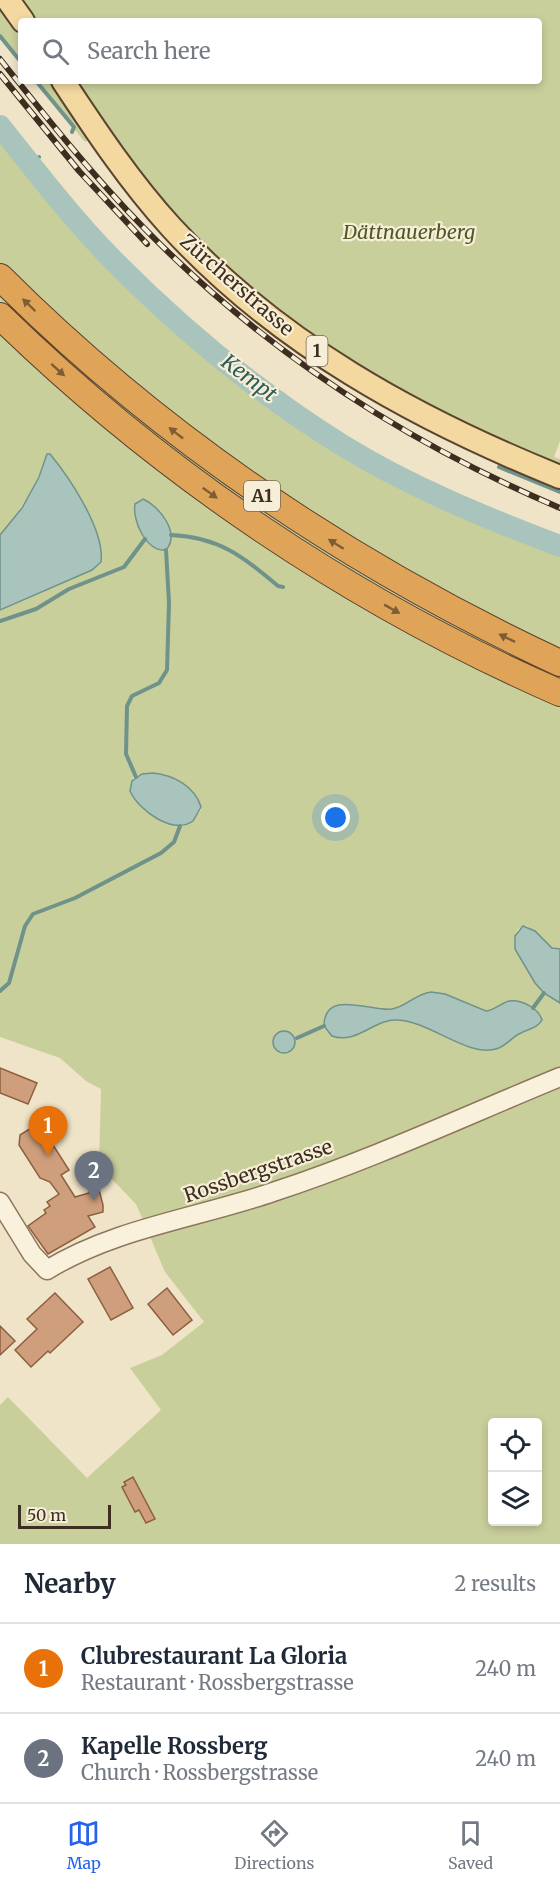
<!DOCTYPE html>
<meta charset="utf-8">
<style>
:root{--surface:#fff;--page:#f6f6f7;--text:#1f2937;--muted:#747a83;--line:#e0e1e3;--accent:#2563eb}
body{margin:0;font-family:Merriweather,serif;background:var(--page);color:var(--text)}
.controls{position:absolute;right:18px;bottom:18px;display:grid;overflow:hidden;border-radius:6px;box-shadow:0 3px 9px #0003}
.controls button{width:54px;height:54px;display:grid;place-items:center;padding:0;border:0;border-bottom:2px solid var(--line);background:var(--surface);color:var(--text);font:30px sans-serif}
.scale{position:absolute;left:18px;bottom:15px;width:93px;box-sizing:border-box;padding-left:6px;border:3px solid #3d2e20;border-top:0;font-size:16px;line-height:21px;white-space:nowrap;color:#3d2e20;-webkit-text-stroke:4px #f7eed8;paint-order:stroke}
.you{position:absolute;left:336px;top:818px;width:21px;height:21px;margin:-15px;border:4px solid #fff;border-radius:50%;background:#1a73e8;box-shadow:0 0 0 9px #1a73e833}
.badge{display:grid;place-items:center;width:39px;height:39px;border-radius:50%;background:var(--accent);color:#fff;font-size:20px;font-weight:700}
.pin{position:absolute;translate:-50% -50px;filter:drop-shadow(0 2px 3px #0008)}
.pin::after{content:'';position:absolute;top:32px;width:21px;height:18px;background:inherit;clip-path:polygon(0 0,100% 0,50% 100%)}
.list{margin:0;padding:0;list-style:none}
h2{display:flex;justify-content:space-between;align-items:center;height:78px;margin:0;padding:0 24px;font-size:26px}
h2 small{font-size:20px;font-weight:400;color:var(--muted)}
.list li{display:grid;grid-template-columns:39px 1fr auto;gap:18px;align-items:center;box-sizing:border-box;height:90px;padding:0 24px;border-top:2px solid var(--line)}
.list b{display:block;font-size:22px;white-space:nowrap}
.list p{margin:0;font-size:20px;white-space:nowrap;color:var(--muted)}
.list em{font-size:20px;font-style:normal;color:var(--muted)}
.icon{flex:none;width:33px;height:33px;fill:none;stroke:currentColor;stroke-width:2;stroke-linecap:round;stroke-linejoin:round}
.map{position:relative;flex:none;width:560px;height:1544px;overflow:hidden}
.search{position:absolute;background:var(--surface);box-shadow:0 3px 9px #0003;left:18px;right:18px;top:18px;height:66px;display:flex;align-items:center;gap:15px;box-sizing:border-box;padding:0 21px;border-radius:6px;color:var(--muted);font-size:22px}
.sheet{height:258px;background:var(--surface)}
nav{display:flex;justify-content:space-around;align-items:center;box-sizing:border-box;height:84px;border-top:2px solid var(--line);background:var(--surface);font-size:16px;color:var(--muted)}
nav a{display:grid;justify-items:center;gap:3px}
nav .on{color:var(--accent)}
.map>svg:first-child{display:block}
</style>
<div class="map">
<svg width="560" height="1544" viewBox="0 0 560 1544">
<rect width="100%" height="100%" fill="#f0e4c8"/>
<path fill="#c9cf9b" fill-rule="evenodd" d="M0 0H560V441L554 457 560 459V477L500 453 257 307 97 134 85 142 34 81H539V21H21V64L0 37Z
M0 116 111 248 190 324 290 397 329 444 389 478 483 522 560 552V949L552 948 527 926 518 929C510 944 518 952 526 964 538 984 539 990 560 1003V1544H0V1405L8 1397 87 1478 161 1410 130 1368 162 1355 204 1322 165 1272 136 1204 99 1166 101 1089 86 1081 60 1058 0 1037V610L92 570 101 553C91 516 74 483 50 454H47C37 485 21 510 0 535ZM143 499C162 508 170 526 169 546L165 550C146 552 138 526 134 511L138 501ZM153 773C172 776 200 787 201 810 197 814 193 821 188 824 172 833 137 806 130 791L133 778 142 774ZM431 992 444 994 486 1011 523 1003 537 1011 542 1020C536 1030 525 1030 515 1036 509 1040 504 1047 496 1049 467 1058 428 1020 396 1020 378 1020 363 1036 345 1038L325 1029 324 1019C342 990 367 1013 392 1009 407 1006 416 994 431 992ZM492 1422H538V1522H492Z"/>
<path fill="#a9c4bc" stroke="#6f938a" stroke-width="1.5" d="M47 454H50C69 477 105 530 101 562L92 570 0 610V535L22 508 39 477Z
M143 499C159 506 181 533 166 550 146 552 132 520 135 504Z
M153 773C173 775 195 786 201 807L193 821C173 835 139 811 130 791L132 781 142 774Z
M523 926 535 931 552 948 560 949V1003L544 993 535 983 515 949V936Z
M431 992 445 994 486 1011C495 1010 501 1003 509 1001 522 999 539 1009 542 1020 537 1029 527 1029 519 1034 511 1038 505 1047 496 1049 467 1057 429 1021 398 1020 375 1018 357 1045 332 1036L324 1026C324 988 372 1012 392 1009 406 1007 415 994 431 992Z
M273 1042a11 11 0 1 1 22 0a11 11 0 1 1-22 0Z"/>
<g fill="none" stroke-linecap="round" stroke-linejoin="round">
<path stroke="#6f938a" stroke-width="4" d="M0 36 21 62
M36 81 74 127 72 132
M31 165 39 157
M499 467 560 492
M171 535C219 537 242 556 278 586L283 587
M0 621 36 609 69 589 124 567 145 539
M136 777 126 754 127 706 132 696 159 683 167 670 169 603 166 550
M0 991 9 983 25 926 33 914 75 898 161 853 174 842 180 826
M533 1008 544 993
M297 1038 324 1026"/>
<path stroke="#a9c4bc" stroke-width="22" d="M0 126C35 170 71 217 111 258 180 328 258 393 342 445 410 487 486 518 560 546"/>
</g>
<path fill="#cf9f7d" stroke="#8d5f41" stroke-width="1.5" d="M0 1068 37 1083 28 1104 0 1093Z
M39 1123 69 1170 61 1175 75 1197 99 1190 103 1205V1212L88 1216 95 1227 48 1254 28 1226 46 1213 44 1210 50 1206 47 1202 59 1194 50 1182 40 1178 19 1145 20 1135Z
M110 1267 133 1308 111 1320 88 1279Z
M167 1288 192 1320 173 1335 148 1304Z
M55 1293 83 1322 50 1353 48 1351 31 1367 15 1350 37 1329 27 1319Z
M0 1326 15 1341 0 1355Z
M133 1477 155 1519 146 1523 139 1510 135 1512 122 1487 126 1485 124 1482Z"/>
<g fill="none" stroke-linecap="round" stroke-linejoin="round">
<g stroke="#8d765c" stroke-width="21">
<path id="minor" d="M0 1202 32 1254 47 1270C115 1228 198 1218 273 1192 371 1160 465 1116 560 1077"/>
</g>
<g stroke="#5b4430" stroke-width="26">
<path id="major" d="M8 0 23 21
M63 81C96 131 130 182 171 227 277 343 416 419 560 477"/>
</g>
<g stroke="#5b4430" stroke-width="28">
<path id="highway" d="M0 277C163 440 352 566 560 663
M0 316C162 474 352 602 560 693"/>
</g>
<use href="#minor" stroke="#faf1dc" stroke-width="18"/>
<use href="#major" stroke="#f3d9a0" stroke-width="22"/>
<use href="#highway" stroke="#e0a458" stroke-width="26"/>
<g stroke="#3d2e20" stroke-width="6">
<path id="rail" d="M0 59C46 117 92 175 144 228 263 350 405 442 560 508
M0 74 79 171 147 244"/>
</g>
<use href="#rail" stroke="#f7eed8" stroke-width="4" stroke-dasharray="11" stroke-linecap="butt"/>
</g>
<defs><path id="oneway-solid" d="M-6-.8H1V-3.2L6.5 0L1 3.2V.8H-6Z" transform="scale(1.5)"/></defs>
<g fill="#7e5d36">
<use href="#oneway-solid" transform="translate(29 305) rotate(-136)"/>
<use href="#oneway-solid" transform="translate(58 370) rotate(42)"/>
<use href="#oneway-solid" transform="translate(176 433) rotate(-142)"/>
<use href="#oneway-solid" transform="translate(210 493) rotate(36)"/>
<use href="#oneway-solid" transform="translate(336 544) rotate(-148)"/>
<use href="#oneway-solid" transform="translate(392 609) rotate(29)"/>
<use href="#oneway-solid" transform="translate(507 638) rotate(-154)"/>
</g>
<g text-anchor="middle" stroke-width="4.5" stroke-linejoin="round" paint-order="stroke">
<g fill="#f7eed8" stroke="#756857" stroke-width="1.5">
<rect x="306.5" y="336" width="21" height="30" rx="4.5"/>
<rect x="244" y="481" width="36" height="30" rx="4.5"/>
</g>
<g font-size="18" font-weight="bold" fill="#3d2e20">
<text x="317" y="357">1</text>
<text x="262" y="502">A1</text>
</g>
<g font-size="20" font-style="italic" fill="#4d5a26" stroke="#f7eed8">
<text x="409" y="239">Dättnauerberg</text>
</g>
<g font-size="20" fill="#3d2e20" stroke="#f7eed8">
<text transform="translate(237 285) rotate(41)" y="7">Zürcherstrasse</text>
<text transform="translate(258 1171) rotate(-19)" y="7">Rossbergstrasse</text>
</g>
<g font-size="21" font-style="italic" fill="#2f5d5a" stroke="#f7eed8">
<text transform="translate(249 378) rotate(37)" y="7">Kempt</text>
</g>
</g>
</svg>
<div class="controls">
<button><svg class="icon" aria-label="locate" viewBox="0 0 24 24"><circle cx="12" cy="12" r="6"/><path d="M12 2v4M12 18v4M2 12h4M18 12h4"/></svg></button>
<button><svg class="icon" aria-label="layers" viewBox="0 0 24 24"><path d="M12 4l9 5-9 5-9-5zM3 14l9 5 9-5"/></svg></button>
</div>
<div class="scale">50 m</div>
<div class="you"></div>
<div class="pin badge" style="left:48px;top:1156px;background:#e8710a">1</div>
<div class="pin badge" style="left:94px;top:1201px;background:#6b7280">2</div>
<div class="search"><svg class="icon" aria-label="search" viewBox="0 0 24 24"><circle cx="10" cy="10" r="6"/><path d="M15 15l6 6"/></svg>Search here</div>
</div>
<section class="sheet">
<h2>Nearby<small>2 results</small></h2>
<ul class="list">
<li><span class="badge" style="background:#e8710a">1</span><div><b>Clubrestaurant La Gloria</b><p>Restaurant · Rossbergstrasse</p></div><em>240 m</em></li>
<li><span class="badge" style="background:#6b7280">2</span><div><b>Kapelle Rossberg</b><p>Church · Rossbergstrasse</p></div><em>240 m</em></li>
</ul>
</section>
<nav>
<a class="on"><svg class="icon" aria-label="map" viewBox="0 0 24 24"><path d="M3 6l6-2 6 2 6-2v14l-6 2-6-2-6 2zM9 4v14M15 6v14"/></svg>Map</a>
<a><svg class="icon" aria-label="directions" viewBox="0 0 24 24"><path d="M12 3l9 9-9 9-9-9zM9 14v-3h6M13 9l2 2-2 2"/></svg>Directions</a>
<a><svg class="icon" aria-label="saved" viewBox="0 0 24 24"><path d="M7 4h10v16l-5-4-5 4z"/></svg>Saved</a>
</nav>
